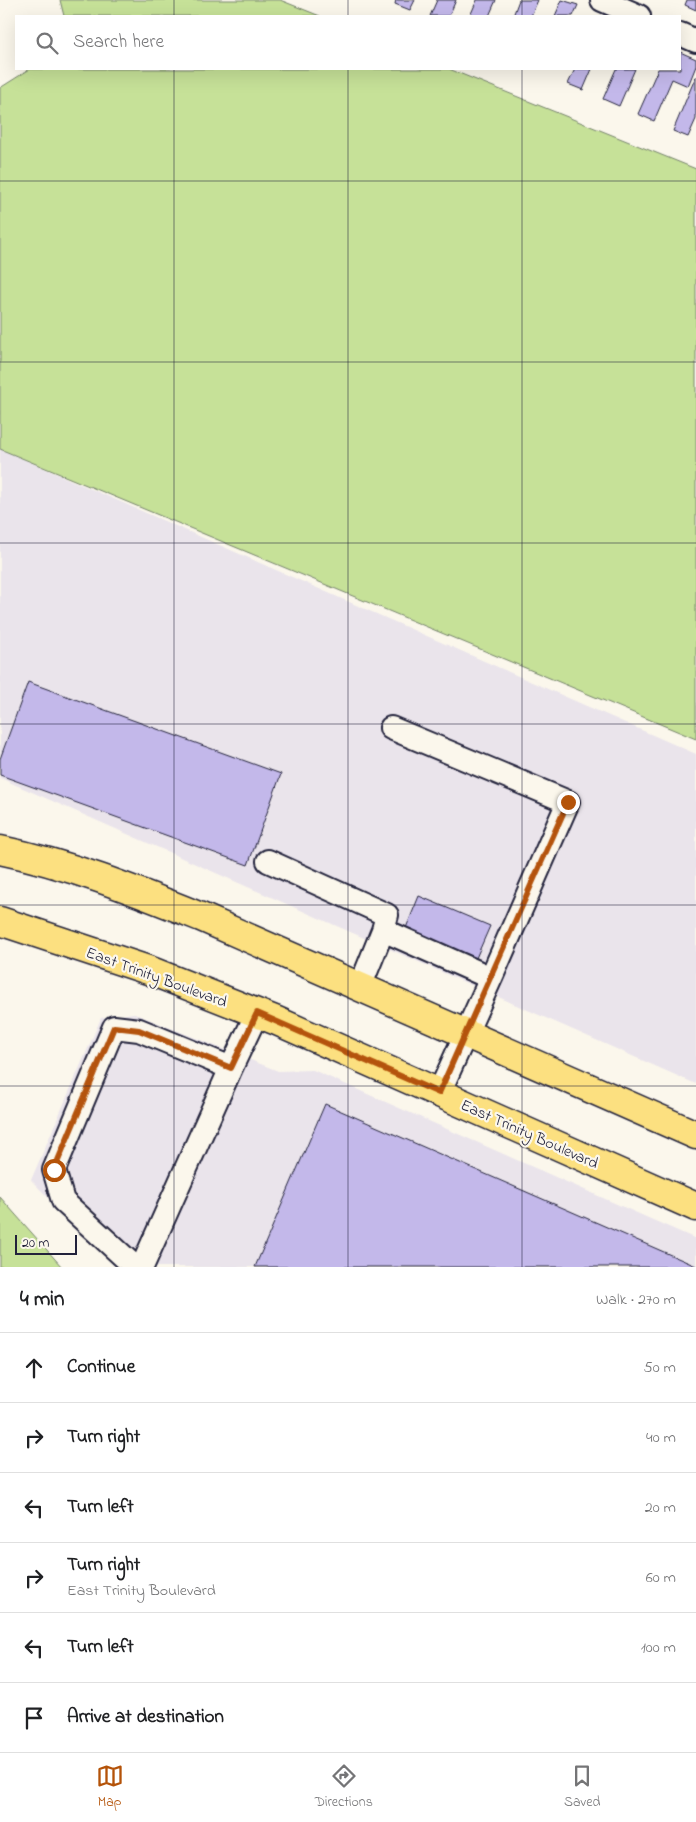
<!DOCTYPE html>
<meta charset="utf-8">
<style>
:root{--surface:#fff;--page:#f6f6f6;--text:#202124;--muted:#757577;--line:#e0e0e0;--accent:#b45309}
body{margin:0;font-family:"Indie Flower",sans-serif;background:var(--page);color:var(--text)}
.scale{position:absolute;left:15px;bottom:12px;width:62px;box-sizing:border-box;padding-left:5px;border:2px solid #22223b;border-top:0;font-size:14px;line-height:18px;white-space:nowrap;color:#22223b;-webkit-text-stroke:4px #fbf7ec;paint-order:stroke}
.stop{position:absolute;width:15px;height:15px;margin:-11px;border:4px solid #b45309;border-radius:50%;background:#fff}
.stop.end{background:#b45309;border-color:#fff;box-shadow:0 1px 5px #0008}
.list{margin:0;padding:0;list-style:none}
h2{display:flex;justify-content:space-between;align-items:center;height:65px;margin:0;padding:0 20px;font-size:21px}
h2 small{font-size:16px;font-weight:400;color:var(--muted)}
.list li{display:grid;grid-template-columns:32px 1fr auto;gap:15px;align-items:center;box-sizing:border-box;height:70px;padding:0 20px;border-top:1px solid var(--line)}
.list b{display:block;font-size:19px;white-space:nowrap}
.list p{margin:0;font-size:16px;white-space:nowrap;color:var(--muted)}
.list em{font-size:16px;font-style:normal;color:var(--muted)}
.icon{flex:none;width:28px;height:28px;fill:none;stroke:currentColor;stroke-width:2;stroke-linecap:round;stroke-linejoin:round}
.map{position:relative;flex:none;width:696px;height:1267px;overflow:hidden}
.search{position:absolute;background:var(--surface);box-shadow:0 5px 20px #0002;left:15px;right:15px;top:15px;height:55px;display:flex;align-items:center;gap:12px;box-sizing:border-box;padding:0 18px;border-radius:0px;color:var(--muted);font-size:19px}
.sheet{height:485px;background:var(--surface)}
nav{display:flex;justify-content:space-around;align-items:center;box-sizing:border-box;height:70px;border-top:1px solid var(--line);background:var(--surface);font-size:14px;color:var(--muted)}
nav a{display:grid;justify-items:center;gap:2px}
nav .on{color:var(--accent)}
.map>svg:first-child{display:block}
</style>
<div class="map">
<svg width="696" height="1267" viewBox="0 0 696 1267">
<rect width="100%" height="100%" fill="#fbf7ec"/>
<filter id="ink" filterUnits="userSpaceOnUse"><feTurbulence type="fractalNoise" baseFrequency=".02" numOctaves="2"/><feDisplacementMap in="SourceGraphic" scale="10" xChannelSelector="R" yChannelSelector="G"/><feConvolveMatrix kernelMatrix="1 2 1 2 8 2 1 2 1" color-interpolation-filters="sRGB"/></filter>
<g filter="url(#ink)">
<path fill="#eae4eb" d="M0 449 696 754V1084L0 778Z
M133 1013 278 1071 313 1070 696 1239V1267H116L31 1180 101 1018Z"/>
<path fill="#c6e198" stroke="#74826a" d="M60 0H280L320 16H64Z
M30 69H449L696 169V739L0 449V88Z
M0 1197 62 1267H0Z"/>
<path fill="#c3b8ea" stroke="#22223b" d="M396 0H415L410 10 395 4Z
M437 0H456L449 16H430Z
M477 0H496L489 16H470Z
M519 0H538L531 16H513Z
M562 0 578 5 573 16H555Z
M687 0H696V10L685 5Z
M680 52 696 59V66L688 86 672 79 654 121 638 114 658 69H680Z
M575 69H592L583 90 568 84Z
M616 69H635L619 106 603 99Z
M696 76V119L688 137 673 131Z
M28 682 281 774 248 865 0 775V759Z
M419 896 490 926 476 958 406 928Z
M325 1104 696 1266V1267H255Z"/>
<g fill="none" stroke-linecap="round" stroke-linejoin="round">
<g stroke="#22223b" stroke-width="26">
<path id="minor" d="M602 0 639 16
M680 34 696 41
M391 728 568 802 491 978
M268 861 387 915 383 930
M360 987 383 930 491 978 439 1093
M135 1267 63 1201 54 1170 114 1027 139 1030 231 1068 257 1013
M142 1267 231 1068"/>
</g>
<g stroke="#22223b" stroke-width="31">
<path id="major" d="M0 850C69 864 136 891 201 917L696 1135
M0 921 151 971 277 1021 696 1207"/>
</g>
<use href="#minor" stroke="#fbf7ec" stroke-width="22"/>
<use href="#major" stroke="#fce080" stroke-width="28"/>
</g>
</g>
<g fill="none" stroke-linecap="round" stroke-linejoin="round" filter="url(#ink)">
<path stroke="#b45309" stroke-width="6" d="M54 1170 114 1027 139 1030 231 1068 257 1013 439 1093 568 802"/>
</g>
<path fill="none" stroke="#22223b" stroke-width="1" stroke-opacity="0.55" d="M174 0V16M348 0V16M522 0V16M174 69V1267M348 69V1267M522 69V1267M0 181H696M0 362H696M0 543H696M0 724H696M0 905H696M0 1086H696"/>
<g text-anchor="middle" stroke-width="4.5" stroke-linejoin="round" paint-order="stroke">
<g font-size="16" fill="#22223b" stroke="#fbf7ec">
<text transform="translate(157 976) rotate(20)" y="6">East Trinity Boulevard</text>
<text transform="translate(530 1133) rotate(24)" y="6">East Trinity Boulevard</text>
</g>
</g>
</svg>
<div class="scale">20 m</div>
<div class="stop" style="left:54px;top:1170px"></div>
<div class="stop end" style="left:568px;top:802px"></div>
<div class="search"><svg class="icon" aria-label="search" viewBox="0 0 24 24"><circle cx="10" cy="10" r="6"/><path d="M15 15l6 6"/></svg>Search here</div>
</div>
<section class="sheet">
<h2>4 min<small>Walk · 270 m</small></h2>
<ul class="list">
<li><svg class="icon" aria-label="ahead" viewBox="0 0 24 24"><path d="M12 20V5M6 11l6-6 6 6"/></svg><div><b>Continue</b></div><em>50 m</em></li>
<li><svg class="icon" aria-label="right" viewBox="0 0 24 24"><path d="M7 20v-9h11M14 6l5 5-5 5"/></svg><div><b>Turn right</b></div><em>40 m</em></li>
<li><svg class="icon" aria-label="left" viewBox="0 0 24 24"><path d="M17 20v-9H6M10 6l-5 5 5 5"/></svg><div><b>Turn left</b></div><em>20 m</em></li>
<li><svg class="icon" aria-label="right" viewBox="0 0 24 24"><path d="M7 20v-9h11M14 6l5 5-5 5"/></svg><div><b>Turn right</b><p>East Trinity Boulevard</p></div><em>60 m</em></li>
<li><svg class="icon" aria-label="left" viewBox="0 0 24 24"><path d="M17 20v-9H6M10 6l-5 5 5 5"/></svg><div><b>Turn left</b></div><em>100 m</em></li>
<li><svg class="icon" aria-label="arrive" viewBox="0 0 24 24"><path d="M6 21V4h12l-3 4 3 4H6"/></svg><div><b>Arrive at destination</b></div></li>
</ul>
</section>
<nav>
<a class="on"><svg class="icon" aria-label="map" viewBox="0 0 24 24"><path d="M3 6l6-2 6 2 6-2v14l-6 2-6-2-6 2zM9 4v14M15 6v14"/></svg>Map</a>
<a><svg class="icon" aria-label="directions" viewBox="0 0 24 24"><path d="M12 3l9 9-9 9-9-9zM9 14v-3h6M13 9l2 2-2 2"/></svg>Directions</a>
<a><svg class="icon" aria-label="saved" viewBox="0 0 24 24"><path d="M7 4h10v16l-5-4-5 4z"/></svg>Saved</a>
</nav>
